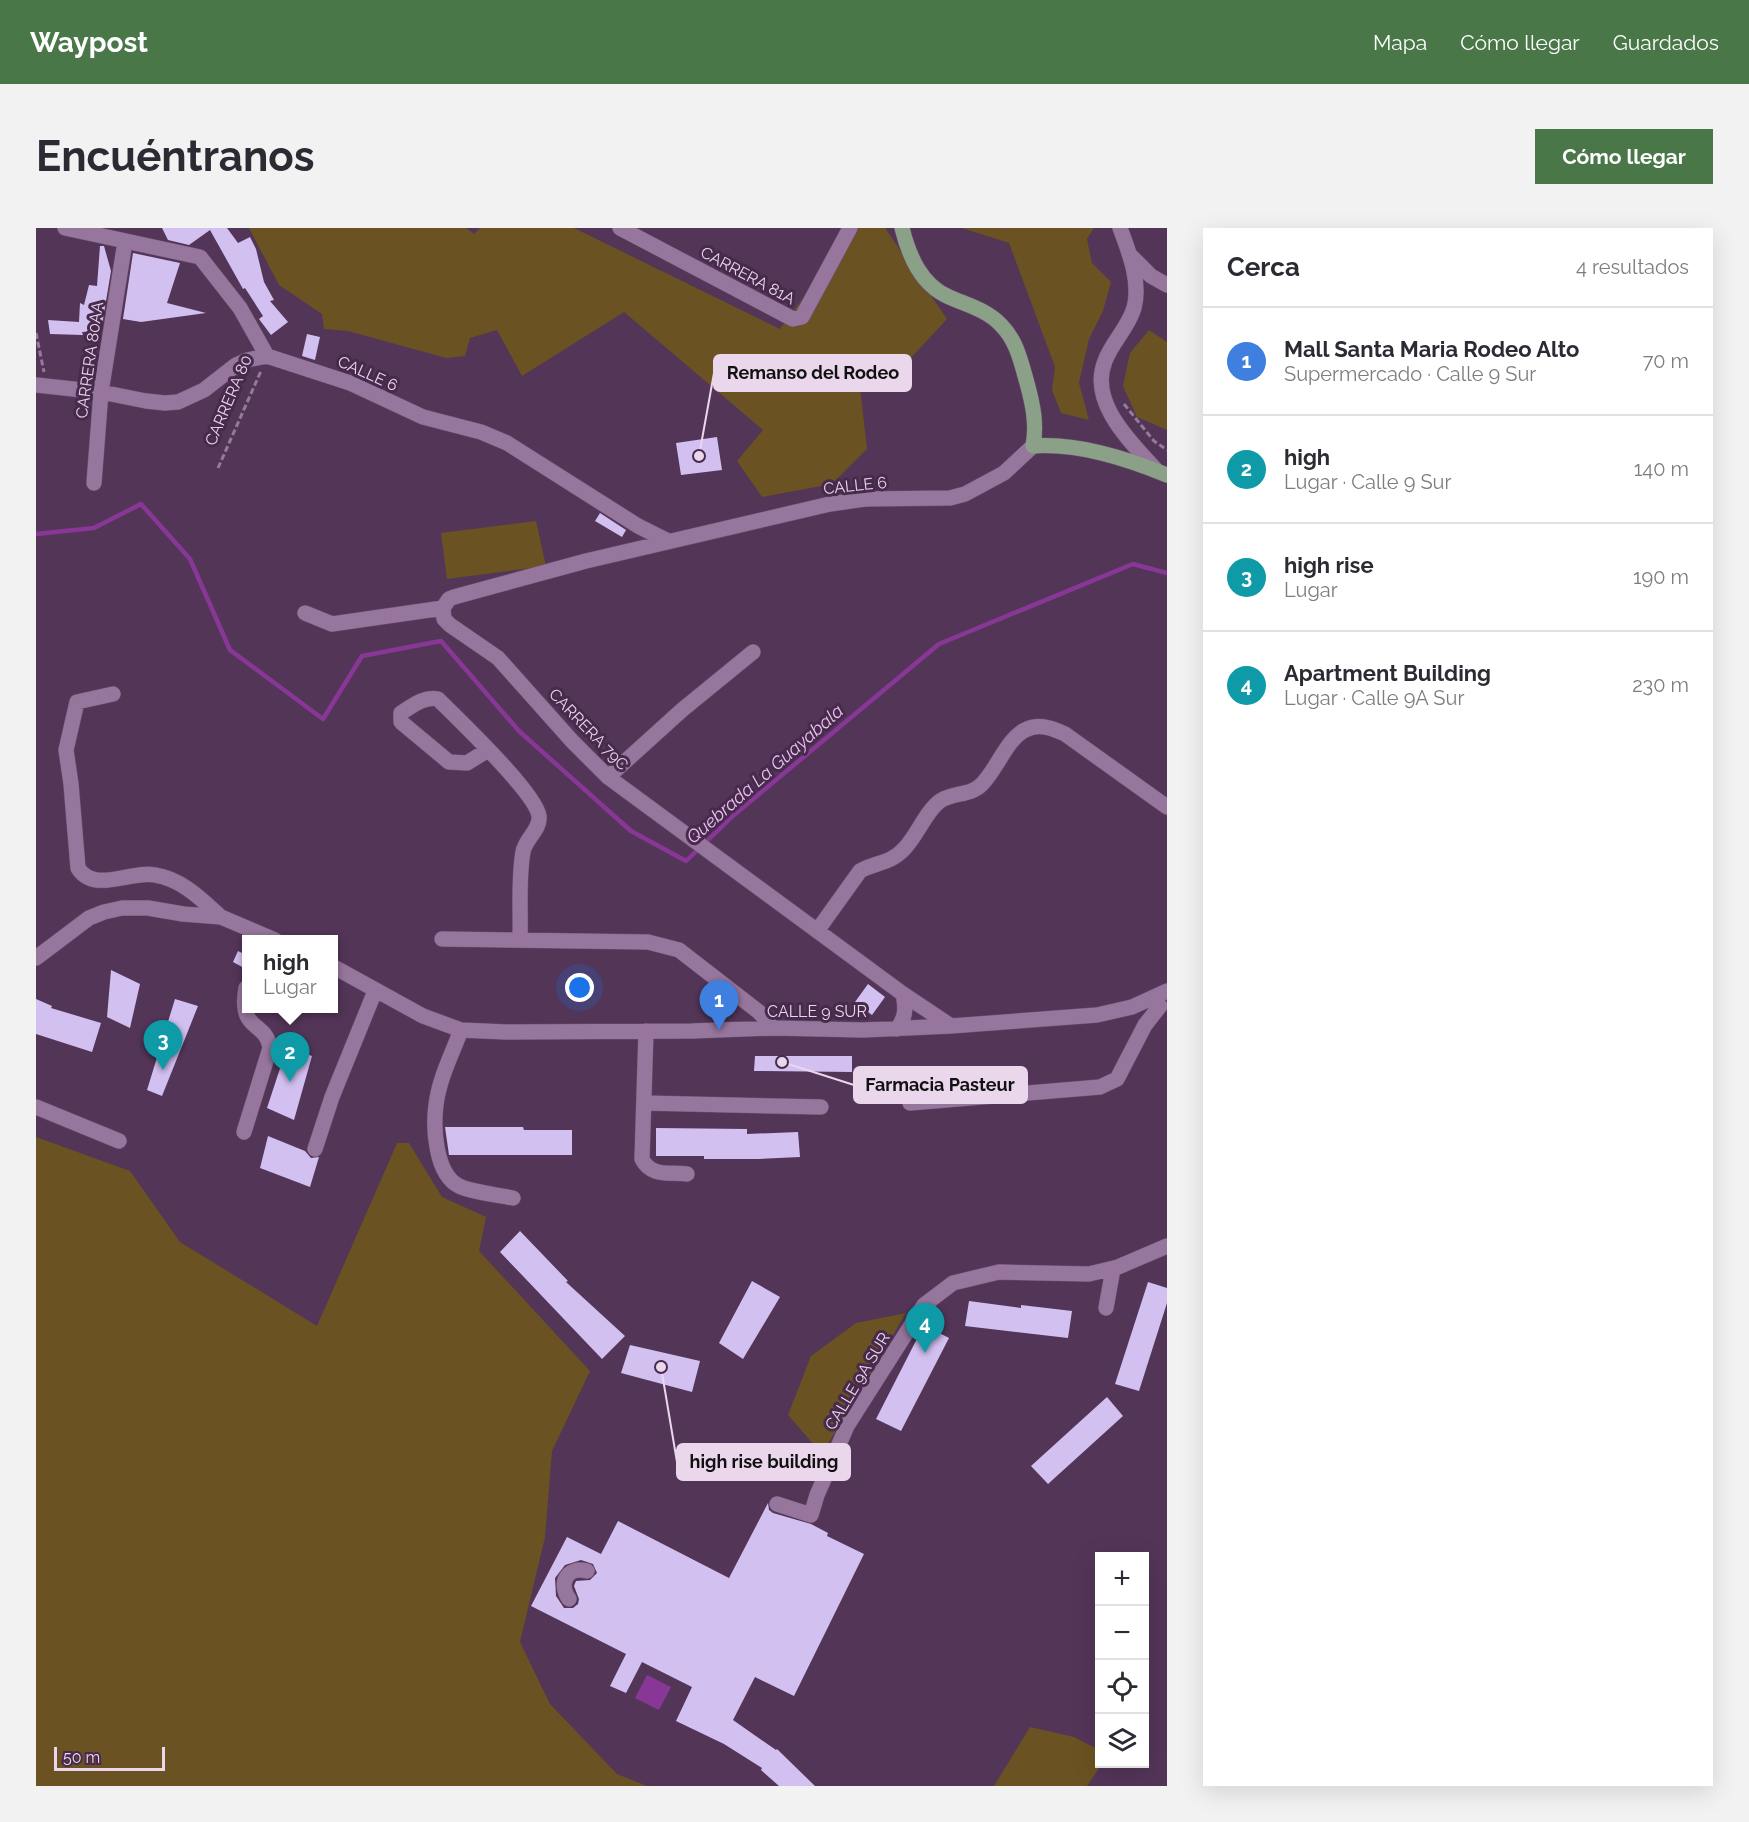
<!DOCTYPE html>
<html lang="es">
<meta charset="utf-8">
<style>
:root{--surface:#fff;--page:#f2f2f3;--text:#2b2b33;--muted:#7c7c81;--line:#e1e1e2;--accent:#497748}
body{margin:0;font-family:Raleway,sans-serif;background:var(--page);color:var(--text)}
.controls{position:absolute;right:18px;bottom:18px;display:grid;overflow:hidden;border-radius:0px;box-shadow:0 6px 24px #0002}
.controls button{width:54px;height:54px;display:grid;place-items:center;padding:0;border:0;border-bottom:2px solid var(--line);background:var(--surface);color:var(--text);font:30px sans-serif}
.scale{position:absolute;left:18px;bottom:15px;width:111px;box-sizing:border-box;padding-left:6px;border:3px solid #ead7ec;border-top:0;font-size:16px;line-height:21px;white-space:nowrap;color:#ead7ec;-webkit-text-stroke:4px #482a4d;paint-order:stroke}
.you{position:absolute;left:544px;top:760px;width:21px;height:21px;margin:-15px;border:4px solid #fff;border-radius:50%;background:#1a73e8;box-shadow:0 0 0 9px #1a73e833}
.badge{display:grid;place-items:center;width:39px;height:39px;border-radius:50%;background:var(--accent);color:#fff;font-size:20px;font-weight:700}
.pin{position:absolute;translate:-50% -50px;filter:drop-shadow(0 2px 3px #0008)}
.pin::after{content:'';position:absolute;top:32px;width:21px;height:18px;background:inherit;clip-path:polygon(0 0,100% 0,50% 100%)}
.popup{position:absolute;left:206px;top:707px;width:96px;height:78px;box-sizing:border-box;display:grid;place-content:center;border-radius:0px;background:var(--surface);filter:drop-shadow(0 2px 4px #0005);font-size:20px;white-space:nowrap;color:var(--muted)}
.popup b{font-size:22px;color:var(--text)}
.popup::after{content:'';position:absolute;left:50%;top:100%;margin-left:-12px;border:12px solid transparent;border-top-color:var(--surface)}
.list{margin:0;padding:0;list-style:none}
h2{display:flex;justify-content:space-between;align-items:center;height:78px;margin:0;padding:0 24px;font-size:26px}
h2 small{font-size:20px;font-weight:400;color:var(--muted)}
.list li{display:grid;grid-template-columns:39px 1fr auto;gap:18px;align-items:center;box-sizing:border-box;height:108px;padding:0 24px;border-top:2px solid var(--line)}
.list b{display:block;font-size:22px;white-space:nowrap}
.list p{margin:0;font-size:20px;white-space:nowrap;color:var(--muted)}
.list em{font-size:20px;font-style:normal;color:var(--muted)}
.icon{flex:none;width:33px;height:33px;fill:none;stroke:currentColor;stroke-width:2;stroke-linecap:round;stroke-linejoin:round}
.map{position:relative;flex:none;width:1131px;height:1558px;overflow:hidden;border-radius:0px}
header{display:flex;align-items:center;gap:36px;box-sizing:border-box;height:84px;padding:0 30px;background:var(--accent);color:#fff}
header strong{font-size:28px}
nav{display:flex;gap:33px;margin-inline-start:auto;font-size:21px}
.intro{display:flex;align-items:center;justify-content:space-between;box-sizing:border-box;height:144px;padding:0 36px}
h1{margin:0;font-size:42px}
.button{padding:15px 27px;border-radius:0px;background:var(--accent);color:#fff;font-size:21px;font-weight:700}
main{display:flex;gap:36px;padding:0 36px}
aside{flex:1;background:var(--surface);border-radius:0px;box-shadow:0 6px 24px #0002}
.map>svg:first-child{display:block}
</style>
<header>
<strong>Waypost</strong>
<nav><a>Mapa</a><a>Cómo llegar</a><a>Guardados</a></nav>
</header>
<div class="intro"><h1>Encuéntranos</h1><a class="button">Cómo llegar</a></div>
<main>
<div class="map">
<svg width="1131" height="1558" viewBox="0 0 1131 1558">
<rect width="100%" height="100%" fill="#533558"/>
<path fill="#6b5222" d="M213 0H430L438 6 444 0H538L744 101 819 0H849L911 91 872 133 824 159 831 221 796 256 726 269 701 233 727 202 588 84 486 148 461 102 434 110 429 128 410 130 312 103 288 101 286 86 243 57Z
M926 0H1058L1051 11 1056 35 1075 54 1067 83 1053 111 1043 155 1053 192 1025 185 1016 162 1019 139 973 15Z
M1113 102 1131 114V202L1101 189 1087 158 1094 125Z
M500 293 510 338 411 351 405 305Z
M0 909 94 943 144 1014 281 1098 361 915H373L406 969 450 989 443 1023 554 1143 516 1223 509 1309 484 1414 514 1476 581 1546 611 1558H0Z
M870 1085 786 1226 752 1187 775 1128 820 1095Z
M994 1499 1038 1509 1063 1522 1064 1536H1066L1051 1558H958Z"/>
<path fill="#893796" d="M611 1447 635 1459 623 1482 599 1470Z"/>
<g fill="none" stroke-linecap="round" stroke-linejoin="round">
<path stroke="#893796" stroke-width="4.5" d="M0 306 58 300 105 276 154 331 194 422 287 491 326 428 405 413 483 503 595 603 650 633 698 587 903 416 1097 336 1131 345"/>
</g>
<path fill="#d2c0f1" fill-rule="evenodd" d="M126 0H191L202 15 214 9 220 21 228 54 238 72 234 73 252 94 235 107 223 91 227 88 209 60 207 61 174 2 153 17 132 12Z
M64 18H68L75 43 65 103 46 104 47 107 14 106 12 92 43 94 44 75 48 77 53 57 61 58Z
M97 25 144 35 131 75 170 85 105 94 87 91Z
M271 106 284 109 279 132 266 128Z
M681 209 686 242 645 247 640 215Z
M564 285 590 302 586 309 559 293Z
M202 723 210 727V741L197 734Z
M75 742 104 756 94 800 71 789Z
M832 756 849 769 836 787 819 774Z
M0 771 16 778 15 780 65 795 56 824 0 806Z
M139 771 162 778 126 868 111 862Z
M251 819 276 828 258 892 231 880Z
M719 828H816V844L718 843Z
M409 899H487L488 902H536V927H413Z
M620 900 711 901V906L762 904 764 929 723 931H668V928H620Z
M232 908 269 923 275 930 283 929 274 959 224 940Z
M484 1003 532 1053 530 1054 589 1108 566 1131 464 1024Z
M716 1053 744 1069 707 1131 683 1115Z
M1112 1054 1131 1060V1075L1103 1163 1079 1156Z
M933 1073 985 1080V1077L1036 1083 1032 1110 929 1098Z
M888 1097 913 1110 865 1203 840 1191Z
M594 1117 664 1133 656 1164 585 1145Z
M1071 1169 1087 1188 1012 1256 995 1238Z
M732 1275 733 1282 737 1285 775 1296 792 1305 791 1308 828 1326 758 1468 719 1449 697 1492 740 1522 741 1521 779 1558H743L725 1542 726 1540 688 1516 640 1493 656 1459 606 1434 590 1465 574 1458 590 1426 495 1378 531 1309 565 1326 582 1293 693 1350ZM545 1332 557 1336 561 1345 554 1352 540 1353 538 1358 543 1371 542 1376 537 1380H528L520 1368 519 1350 529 1337Z"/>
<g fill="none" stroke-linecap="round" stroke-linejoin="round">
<g stroke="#6d5372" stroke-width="16">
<path id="minor" d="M29 0 164 29 204 80 231 128
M584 0 757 91 766 89 814 0
M1084 0C1093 24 1105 54 1098 80 1092 100 1076 114 1069 133 1052 175 1096 215 1121 243
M1094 27 1115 48 1131 57
M0 157 65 164 110 173 129 175 142 174 168 162 200 137 211 132 231 128 314 155 387 189 445 204 471 215 602 298 632 313
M58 255 65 164 89 14
M269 385 296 396 407 380
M77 466 41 474 30 522 35 556 42 640C58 666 95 642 119 647 146 651 166 672 185 689
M452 522 431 535 413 534 365 494V485C376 478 388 468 402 471 422 491 500 565 503 588 505 601 489 611 487 624 482 652 485 683 484 711
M572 549 646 482 717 424
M781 703 824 643C840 634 854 636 868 621 881 608 890 583 904 573 917 564 935 568 946 556 961 541 971 511 989 502 1003 495 1016 500 1029 506L1131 579
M406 711 612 714 643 722 723 784 737 800
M0 730 53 690 68 684 86 680H112L147 686 185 689 239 712
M298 739 387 788 425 802 470 804 656 803 737 800 827 802 915 798 1061 787 1096 779 1131 763
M915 798 867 766 572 549 536 513 462 430 414 397 408 391 407 380 413 371 418 369 550 333 794 276 829 271 914 270 929 266 968 245 997 218
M861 801C870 789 870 780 867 766
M425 802C416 826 403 851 400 877 397 899 399 946 423 958 435 964 463 967 477 970
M610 803 606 931C615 949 633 944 651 946
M608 875 785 879
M874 875 1064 859 1081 851 1109 797 1124 778
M0 879 83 913
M208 904 234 820C230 792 202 805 210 760
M279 921 296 869 339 763
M1070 1080 1077 1041
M741 1276 775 1287 781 1267 811 1198 888 1077 917 1055 963 1044 1053 1046 1082 1039 1131 1018
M533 1371C522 1355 531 1338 551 1343"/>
</g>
<g stroke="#6d5372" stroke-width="16">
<path id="major" d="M866 0C873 28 885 57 913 69 931 77 951 82 965 97 981 113 985 134 991 155 997 177 1001 196 997 218 1042 215 1089 230 1131 247"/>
</g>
<path stroke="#947b98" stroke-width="3" stroke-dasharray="6 3" stroke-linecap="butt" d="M0 105 8 144
M1088 176 1118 213 1131 222
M182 240 225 143"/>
<use href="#minor" stroke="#97769d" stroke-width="15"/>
<use href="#major" stroke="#8aa087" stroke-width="15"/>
</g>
<g text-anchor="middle" stroke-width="6" stroke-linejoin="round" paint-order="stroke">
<g font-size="16" fill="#ead7ec" stroke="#482a4d">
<text transform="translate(712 47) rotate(28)" y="6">CARRERA 81A</text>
<text transform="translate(53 132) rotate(-82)" y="6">CARRERA 80AA</text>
<text transform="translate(332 145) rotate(24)" y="6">CALLE 6</text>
<text transform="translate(192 172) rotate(-67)" y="6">CARRERA 80</text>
<text transform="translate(819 257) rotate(-6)" y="6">CALLE 6</text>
<text transform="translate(553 501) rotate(46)" y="6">CARRERA 79C</text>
<text x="781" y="789">CALLE 9 SUR</text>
<text transform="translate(821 1153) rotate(-59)" y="6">CALLE 9A SUR</text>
</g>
<g font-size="18" font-style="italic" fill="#ebc2f2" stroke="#482a4d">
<text transform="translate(729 546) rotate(-41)" y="6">Quebrada La Guayabala</text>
</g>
</g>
<path fill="none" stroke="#ead7ec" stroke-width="2" d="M663 228L678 145M746 834L818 857M625 1139L641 1234"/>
<g fill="#ead7ec" stroke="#482a4d" stroke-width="2">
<circle cx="663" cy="228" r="6"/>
<circle cx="746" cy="834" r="6"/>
<circle cx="625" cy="1139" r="6"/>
</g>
<g fill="#ead7ec" stroke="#ead7ec" stroke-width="2">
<rect x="678" y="127" width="197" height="36" rx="6"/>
<rect x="818" y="839" width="173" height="36" rx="6"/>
<rect x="641" y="1216" width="173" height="36" rx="6"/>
</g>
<g font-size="18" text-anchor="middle" font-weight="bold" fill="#111">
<text x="777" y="151">Remanso del Rodeo</text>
<text x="904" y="863">Farmacia Pasteur</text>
<text x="728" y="1240">high rise building</text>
</g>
</svg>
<div class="controls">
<button>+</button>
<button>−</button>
<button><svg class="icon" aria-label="locate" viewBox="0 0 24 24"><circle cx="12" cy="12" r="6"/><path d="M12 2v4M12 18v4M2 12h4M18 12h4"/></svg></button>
<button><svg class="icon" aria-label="layers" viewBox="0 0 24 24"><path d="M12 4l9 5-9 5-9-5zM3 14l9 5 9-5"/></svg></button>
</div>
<div class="scale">50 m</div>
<div class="you"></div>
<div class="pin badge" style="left:683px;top:802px;background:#3f7fe0">1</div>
<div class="pin badge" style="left:254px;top:854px;background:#0f9aa8">2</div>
<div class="popup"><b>high</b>Lugar</div>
<div class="pin badge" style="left:127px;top:842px;background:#0f9aa8">3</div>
<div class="pin badge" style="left:889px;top:1125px;background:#0f9aa8">4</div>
</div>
<aside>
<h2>Cerca<small>4 resultados</small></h2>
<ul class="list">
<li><span class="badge" style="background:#3f7fe0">1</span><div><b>Mall Santa Maria Rodeo Alto</b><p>Supermercado · Calle 9 Sur</p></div><em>70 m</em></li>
<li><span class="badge" style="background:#0f9aa8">2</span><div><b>high</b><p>Lugar · Calle 9 Sur</p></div><em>140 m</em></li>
<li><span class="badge" style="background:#0f9aa8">3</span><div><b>high rise</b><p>Lugar</p></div><em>190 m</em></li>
<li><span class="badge" style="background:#0f9aa8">4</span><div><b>Apartment Building</b><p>Lugar · Calle 9A Sur</p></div><em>230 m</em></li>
</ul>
</aside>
</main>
